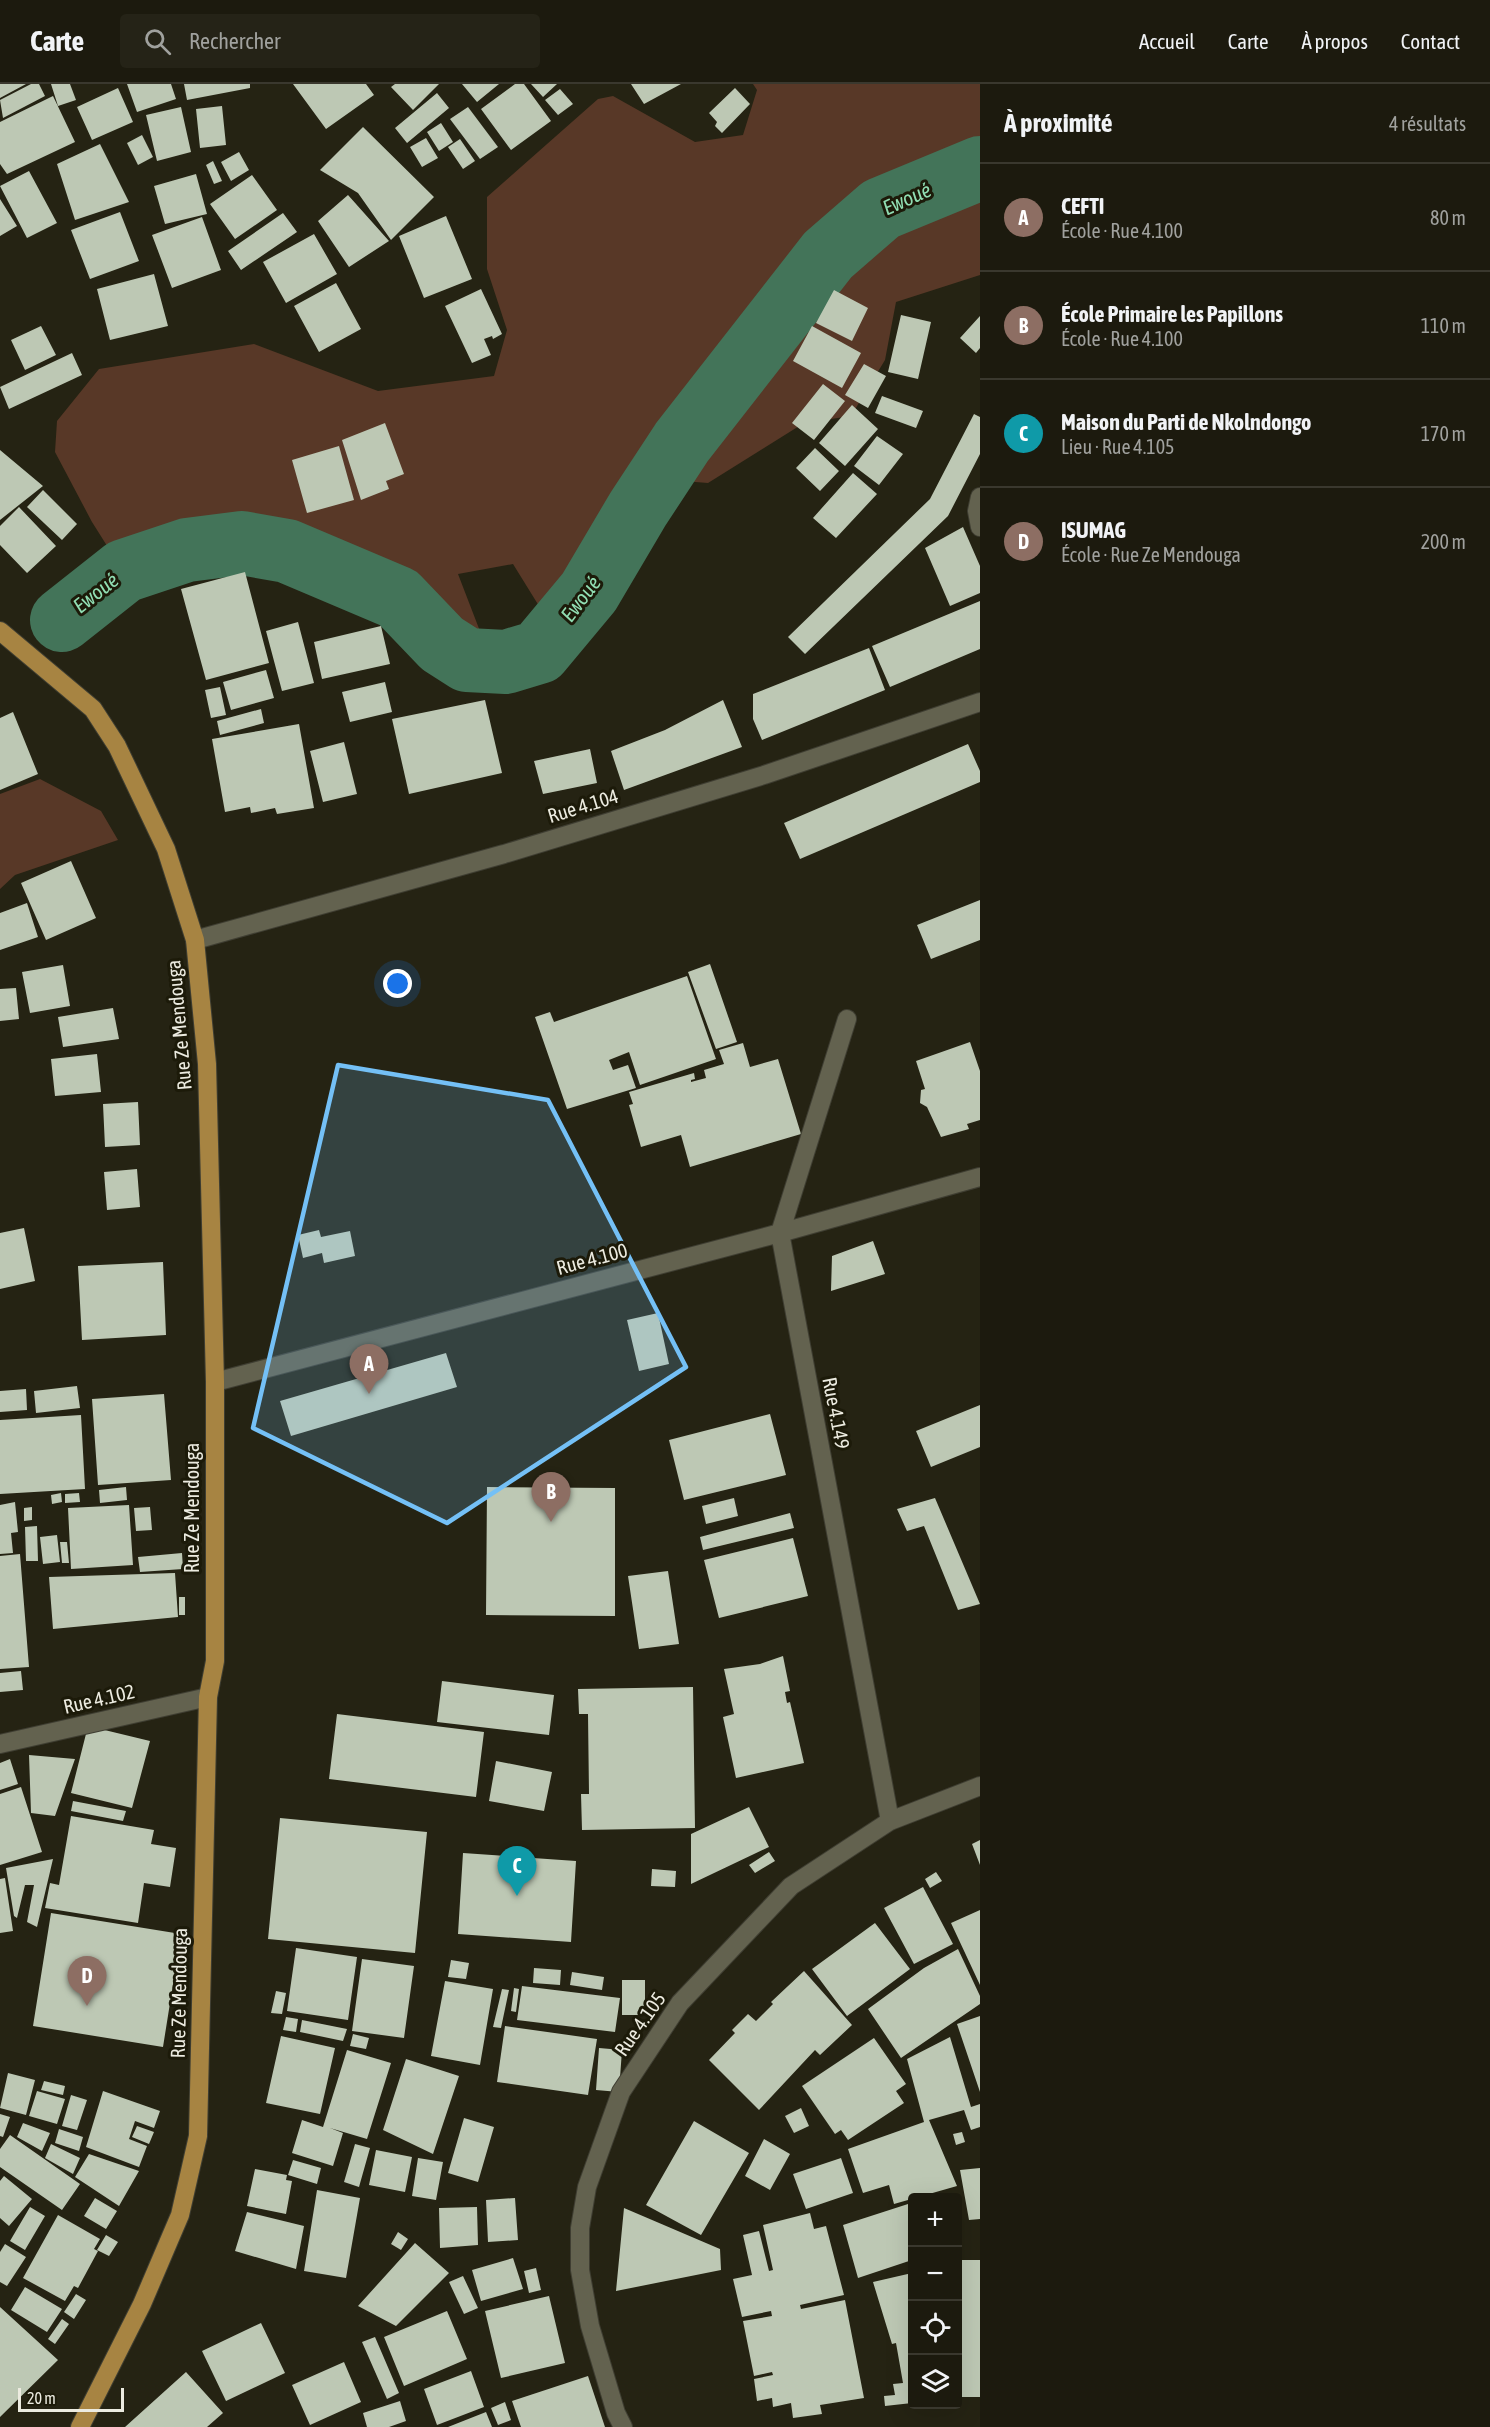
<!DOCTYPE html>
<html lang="fr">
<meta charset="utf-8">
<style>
:root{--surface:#1c1a0e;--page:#252317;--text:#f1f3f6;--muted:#a0a19e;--line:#3a382e;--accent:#7c3aed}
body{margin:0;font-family:"Asap Condensed",sans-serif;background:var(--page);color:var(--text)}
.controls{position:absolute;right:18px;bottom:18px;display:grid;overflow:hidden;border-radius:6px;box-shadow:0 6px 24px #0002}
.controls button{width:54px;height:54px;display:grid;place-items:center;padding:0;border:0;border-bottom:2px solid var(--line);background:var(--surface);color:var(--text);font:30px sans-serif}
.scale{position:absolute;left:18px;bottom:15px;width:106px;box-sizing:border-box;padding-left:6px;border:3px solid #ecebe0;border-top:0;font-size:16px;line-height:21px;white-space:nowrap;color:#ecebe0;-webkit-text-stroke:4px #1c1a09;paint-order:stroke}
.you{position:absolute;left:398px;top:900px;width:21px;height:21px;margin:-15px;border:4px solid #fff;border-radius:50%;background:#1a73e8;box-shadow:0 0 0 9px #1a73e833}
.badge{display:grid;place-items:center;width:39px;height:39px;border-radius:50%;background:var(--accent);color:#fff;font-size:20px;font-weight:700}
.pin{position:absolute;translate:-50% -50px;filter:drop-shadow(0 2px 3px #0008)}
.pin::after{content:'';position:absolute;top:32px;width:21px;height:18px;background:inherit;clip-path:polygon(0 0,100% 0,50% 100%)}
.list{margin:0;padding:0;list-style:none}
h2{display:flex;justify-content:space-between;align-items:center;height:78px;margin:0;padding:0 24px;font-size:26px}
h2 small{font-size:20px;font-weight:400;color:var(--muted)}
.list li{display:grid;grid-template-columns:39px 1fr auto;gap:18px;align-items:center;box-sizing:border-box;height:108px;padding:0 24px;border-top:2px solid var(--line)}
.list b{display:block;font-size:22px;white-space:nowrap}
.list p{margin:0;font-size:20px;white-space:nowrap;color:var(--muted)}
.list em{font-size:20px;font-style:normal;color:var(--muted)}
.icon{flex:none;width:33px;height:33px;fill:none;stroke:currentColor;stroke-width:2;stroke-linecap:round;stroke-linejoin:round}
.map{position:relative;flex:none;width:980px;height:2343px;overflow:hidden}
header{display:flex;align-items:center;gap:36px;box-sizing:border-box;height:84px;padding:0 30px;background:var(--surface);border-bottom:2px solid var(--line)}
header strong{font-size:28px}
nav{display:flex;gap:33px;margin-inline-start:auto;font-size:21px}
.search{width:420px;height:54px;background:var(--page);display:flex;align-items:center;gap:15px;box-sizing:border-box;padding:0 21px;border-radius:6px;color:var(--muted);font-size:22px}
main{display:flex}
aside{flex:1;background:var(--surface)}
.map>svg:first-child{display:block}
</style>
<header>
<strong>Carte</strong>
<div class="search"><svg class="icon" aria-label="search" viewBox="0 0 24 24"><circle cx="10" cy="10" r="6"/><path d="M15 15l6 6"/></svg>Rechercher</div>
<nav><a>Accueil</a><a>Carte</a><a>À propos</a><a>Contact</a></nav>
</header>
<main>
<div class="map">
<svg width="980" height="2343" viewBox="0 0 980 2343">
<rect width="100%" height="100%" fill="#252313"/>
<path fill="#583827" d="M753 0H980V191L896 218 885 276 851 332 804 339 708 399 658 395 627 406 539 522 513 480 458 490 483 555 461 566 384 495 255 454 191 459 121 484 92 438 55 368 57 337 99 285 254 260 378 307 494 292 507 246 487 185V113L598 15 613 12 695 58 743 51 757 6Z
M40 695 101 727 118 756 15 791 0 805V710Z"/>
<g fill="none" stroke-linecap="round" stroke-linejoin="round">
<path stroke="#437459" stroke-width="64" d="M62 536 124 487 187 466 242 459 287 467 398 514 442 560 467 576 506 578 539 568 589 508 638 425 682 358 828 171 881 125 980 84"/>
</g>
<path fill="#bdc8b4" d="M0 0H26L0 14Z
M31 0H39L45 12 3 34 0 16Z
M51 0H70L76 16 58 22Z
M127 0H171L176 15 137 28Z
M184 0H250V4L187 16Z
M293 0H366L374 11 326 45Z
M395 0H439L413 26 391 3Z
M462 0H499L477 18Z
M515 0H524L551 37 511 66 481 25Z
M531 0H557L543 13Z
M631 0H681L644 20Z
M118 4 133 38 92 56 77 23Z
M735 4 750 20 722 49 715 42 717 38 709 29Z
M560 5 573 20 558 31 545 16Z
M437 9 449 24 407 59 395 44Z
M53 12 75 58 7 90 0 80V38Z
M222 22 226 61 200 64 196 25Z
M181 23 191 68 157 77 146 31Z
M468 23 498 63 480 75 450 35Z
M441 39 453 58 439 67 427 48Z
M363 43 434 113 391 156 358 109 320 86Z
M142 51 153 73 138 81 127 59Z
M426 54 438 74 422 83 410 63Z
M460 55 475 77 463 85 448 63Z
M100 60 129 118 75 136 57 80Z
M239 68 249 86 231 97 221 78Z
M213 77 222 97 214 100 206 81Z
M29 87 57 139 27 154 0 102Z
M196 90 207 130 165 140 154 102Z
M252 91 277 126 235 155 210 120Z
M348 111 389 157 349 183 318 137Z
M0 115 17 142 0 152Z
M120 128 139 177 90 195 71 146Z
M283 129 297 148 241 186 228 167Z
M446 132 472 195 424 214 399 152Z
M202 133 221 186 172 204 152 151Z
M314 150 337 190 286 219 263 178Z
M154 190 168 242 110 256 97 205Z
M336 199 361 245 319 268 294 222Z
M481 205 502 250 493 255 492 252 484 255 491 271 472 279 445 222Z
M834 206 868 224 852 257 816 239Z
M901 231 931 238 918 295 888 288Z
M980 232V264L976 269 960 254Z
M41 242 56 271 25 286 11 256Z
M812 242 861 269 842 304 793 277Z
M72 269 82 291 9 325 0 303Z
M864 280 886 292 868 324 845 311Z
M823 300 845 317 814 356 792 339Z
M882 312 923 327 916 344 875 329Z
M852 321 878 345 845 382 819 359Z
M974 330 980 333V370L948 432 805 570 788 553 930 415Z
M385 339 404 390 386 397 389 405 361 416 342 356Z
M877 352 903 370 879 401 854 382Z
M339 362 354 416 307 429 292 376Z
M815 364 839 387 820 407 796 384Z
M0 366 43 402 0 436Z
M853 389 877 410 836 454 813 434Z
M43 406 77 440 62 456 27 423Z
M19 423 56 462 27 489 0 461V442Z
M963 443 980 482V509L950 522 925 464Z
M245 488 269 579 206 596 181 505Z
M980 517V565L890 603 872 562Z
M298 538 314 599 282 607 266 547Z
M381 542 390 580 322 595 314 558Z
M869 564 885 606 762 656 753 635V610Z
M266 586 274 614 231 626 223 598Z
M385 598 392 628 350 638 342 608Z
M220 603 226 631 211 634 205 606Z
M485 616 502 689 409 710 392 635Z
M723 616 742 663 624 706 611 667 665 646Z
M261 625 264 639 220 651 217 637Z
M13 628 38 690 0 706V634Z
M299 640 314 724 277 730 275 724 251 729 250 723 225 728 212 655Z
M344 658 357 710 323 718 310 667Z
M968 660 980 687V698L800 775 784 739Z
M590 665 597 699 543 710 534 677Z
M71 777 96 834 46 856 21 799Z
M980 816V856L931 875 917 841Z
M27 819 38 853 0 866V829Z
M710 880 737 958 716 965 688 888Z
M63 881 70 922 30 929 22 888Z
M687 892 716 975 640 1001 629 968 609 976 613 986 628 981 636 1004 567 1025 535 933 550 928 554 938Z
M16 904 19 935 0 937V905Z
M113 924 119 955 63 963 58 933Z
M970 958 980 987V1036L967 1040 969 1045 941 1053 927 1023 920 1019 921 1006 925 1005 916 977Z
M743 959 750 983 778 975 801 1050 690 1083 681 1051 641 1063 629 1021 633 1020 629 1008 694 989 695 995 691 996V998L706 994 704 986 724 980 719 966Z
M97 970 101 1008 55 1012 51 975Z
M138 1018 140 1061 105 1063 103 1020Z
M137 1085 140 1123 107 1126 104 1088Z
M24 1144 35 1197 0 1205V1149Z
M319 1146 321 1153 350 1147 355 1172 324 1179 322 1169 303 1174 298 1151Z
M873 1157 885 1190 831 1207 832 1172Z
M163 1178 166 1251 82 1256 78 1182Z
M658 1229 669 1280 639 1287 627 1236Z
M446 1269 457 1303 291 1352 280 1317Z
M77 1302 80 1324 36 1329 34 1307Z
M26 1305 27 1326 0 1328V1307Z
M164 1310 171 1396 98 1401 92 1315Z
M980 1321V1363L931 1383 916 1347Z
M770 1330 786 1391 684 1416 669 1356Z
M81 1331 85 1405 0 1410V1336Z
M126 1403 127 1416 100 1419 99 1406Z
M487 1403 615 1404V1532L486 1531Z
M61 1409 62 1418 52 1420 51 1411Z
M79 1409 80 1418 65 1419V1410Z
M734 1414 738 1432 706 1440 702 1422Z
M935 1414 980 1520 958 1526 924 1442 907 1447 897 1425Z
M15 1418 18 1448 11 1449 13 1469 0 1470V1421Z
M129 1421 133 1481 71 1485 68 1424Z
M32 1423V1436L24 1437V1424Z
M150 1423 152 1446 136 1447 134 1424Z
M790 1429 794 1444 703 1466 700 1453Z
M37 1442 38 1477H26L25 1443Z
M57 1451 60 1478 43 1480 40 1453Z
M793 1454 808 1512 719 1534 704 1476Z
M60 1458H67L69 1479H62Z
M182 1469 183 1485 140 1488 138 1473Z
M20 1470 29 1583 0 1585V1472Z
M668 1487 679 1560 639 1565 628 1492Z
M175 1489 178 1533 53 1545 49 1493Z
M179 1513H185V1531H179Z
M783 1572 790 1607 785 1608 787 1619 790 1618 804 1679 736 1694 723 1633 734 1630 724 1585 760 1580Z
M21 1587 23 1606 0 1608V1589Z
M442 1597 554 1611 549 1651 437 1638Z
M693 1603 695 1744 582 1746 581 1710H589L588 1630H579L578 1605Z
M337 1630 484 1648 476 1713 329 1695Z
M88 1642 150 1657 132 1724 71 1709Z
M29 1671 75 1675 55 1732 31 1729Z
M10 1675 18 1700 0 1706V1679Z
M496 1677 552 1688 544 1727 489 1717Z
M21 1703 42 1768 0 1781V1710Z
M73 1717 126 1727 123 1737 71 1727Z
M749 1723 769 1763 691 1800V1750Z
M71 1732 154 1746 151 1760 176 1764 170 1803 144 1799 138 1839 45 1824 50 1799 59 1801Z
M280 1734 427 1748 415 1869 268 1855Z
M980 1756V1781L972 1760Z
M769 1768 775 1777 755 1789 749 1781Z
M463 1769 576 1777 571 1858 458 1850Z
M53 1775 37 1843 27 1838 34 1801H25L17 1834 14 1832 6 1784Z
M652 1785 676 1787 675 1803 651 1802Z
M936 1788 942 1797 930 1804 925 1795Z
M5 1794 13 1847 0 1849V1795Z
M923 1803 953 1860 914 1880 884 1824Z
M980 1826V1901L951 1839Z
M51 1829 181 1850 163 1963 33 1942Z
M875 1839 910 1885 847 1932 812 1885Z
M296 1864 357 1873 348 1936 287 1927Z
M958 1865 980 1912V1920L901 1974 868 1925 924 1884Z
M362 1875 414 1882 404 1954 352 1947Z
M451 1876 469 1879 466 1895 448 1893Z
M534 1884 561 1886 560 1901 533 1899Z
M804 1887 852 1941 820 1971 815 1966 759 2026 709 1976 735 1949 732 1946 748 1930 756 1937 773 1920 771 1918Z
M572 1888 604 1893 602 1906 570 1901Z
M622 1896H645V1931H622Z
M445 1897 493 1905 480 1981 431 1972Z
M522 1902 620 1914 615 1948 517 1936Z
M514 1904 519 1905 516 1928 511 1927Z
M502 1905 509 1906 501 1944 493 1943Z
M276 1907 286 1909 282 1930 271 1929Z
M980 1932V2008L957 1940Z
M286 1933 298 1935 296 1948 283 1946Z
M302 1936 347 1945 343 1957 300 1948Z
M505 1942 597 1955 588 2011 497 1998Z
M353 1950 369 1954 366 1965 350 1962Z
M281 1952 335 1964 320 2030 266 2019Z
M950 1953 971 2023 980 2020V2043L971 2046 964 2026 929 2036 957 2102 894 2120 889 2101 863 2109 848 2065 924 2038 907 1975Z
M874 1954 906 2000 896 2007 904 2019 848 2056 841 2046 835 2050 802 2002Z
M599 1964 622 1966 619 2008 596 2006Z
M347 1966 391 1979 367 2055 330 2044 343 2049 333 2082 292 2069 302 2036 323 2043Z
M406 1975 459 1992 433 2070 383 2046Z
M8 1989 35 1996 26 2031 0 2024Z
M44 1997 65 2002 63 2011 41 2006Z
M37 2007 65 2015 57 2040 29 2032Z
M103 2007 160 2027 154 2044 135 2037 129 2055 147 2062 139 2083 86 2063Z
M71 2011 87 2016 77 2046 62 2042Z
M801 2024 809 2042 794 2049 785 2032Z
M0 2030 10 2033 3 2053 0 2052Z
M464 2034 494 2043 478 2098 448 2089Z
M694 2037 749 2069 701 2151 646 2121Z
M23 2039 50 2049 42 2067 17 2053Z
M137 2042 154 2048 149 2060 132 2053Z
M59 2045 83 2053 79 2067 55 2059Z
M962 2048 965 2058 956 2061 953 2050Z
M10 2051 80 2100 62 2126 0 2083V2065Z
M764 2055 790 2070 770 2106 745 2092Z
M51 2060 80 2074 73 2090 45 2074Z
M355 2060 370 2064 359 2103 344 2098Z
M376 2066 412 2073 405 2108 369 2101Z
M89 2070 139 2087 119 2122 75 2093Z
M418 2074 443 2078 436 2116 412 2112Z
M841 2074 853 2109 806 2125 793 2090Z
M293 2076 321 2084 317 2100 288 2091Z
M980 2084V2135L969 2136 960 2086Z
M255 2085 287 2091 286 2096 292 2097 286 2130 247 2122Z
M4 2092 32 2115 9 2142 0 2134V2097Z
M317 2106 360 2114 346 2194 304 2187Z
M95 2114 117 2127 106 2145 84 2132Z
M515 2114 518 2156 488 2158 486 2116Z
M908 2120 912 2131V2176L858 2194 843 2141Z
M30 2123 45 2132 25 2166 10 2157Z
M477 2123 478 2161 440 2164 439 2124Z
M624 2124 720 2165 721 2186 616 2207Z
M247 2128 304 2142 296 2185 235 2167Z
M810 2129 814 2145 826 2142 844 2211 800 2221 801 2225 845 2216 864 2314 820 2321 822 2330 793 2334 791 2319 773 2323 772 2314 757 2317 754 2295 773 2291 772 2288 754 2292 743 2237 772 2232 771 2227 742 2233 733 2195 752 2191 743 2151 759 2147 769 2187 773 2186 763 2141Z
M58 2131 100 2155 94 2165 98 2167 78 2204 74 2202 65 2217 23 2194Z
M398 2148 408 2155 401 2166 391 2160Z
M106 2151 118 2158 109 2172 97 2166Z
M415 2159 449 2189 396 2242 358 2222Z
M5 2160 26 2173 7 2202 0 2198V2168Z
M513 2174 523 2205 481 2217 472 2186Z
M958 2176H980V2313H961L962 2295 958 2296Z
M536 2184 541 2206 529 2209 524 2187Z
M912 2189V2319L885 2322 884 2312 895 2311 893 2300 903 2299 896 2259 892 2260 873 2198Z
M463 2192 478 2224 464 2230 449 2198Z
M25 2203 62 2225 47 2248 11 2226Z
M76 2210 86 2216 74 2235 64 2228Z
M549 2212 565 2279 501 2294 485 2227Z
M0 2223 58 2276 0 2333Z
M447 2227 467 2275 404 2302 384 2253Z
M62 2235 69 2240 55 2260 48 2255Z
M261 2239 285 2289 226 2317 202 2267Z
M375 2253 399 2309 387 2315 362 2258Z
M344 2278 361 2318 310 2341 292 2301Z
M471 2287 484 2323 437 2341 424 2305Z
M186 2288 223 2329 207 2343H125Z
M588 2292 605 2343H521L512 2317Z
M400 2317 406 2337 389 2343H367L363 2329Z
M505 2318 511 2336 498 2341 491 2324Z
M486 2328 492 2343H448Z"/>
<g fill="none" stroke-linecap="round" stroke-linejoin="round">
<g stroke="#3f3e32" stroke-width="20">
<path id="minor" d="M980 413 977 427 980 443
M195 856 504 770 764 691 980 618
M847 935 780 1149 890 1737
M215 1298 780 1149 980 1093
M0 1660 208 1613
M623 2343 616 2329 590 2242 580 2186V2144L587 2103 621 2008 680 1919 791 1802 890 1737 980 1702"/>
</g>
<g stroke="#3f3e32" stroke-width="20">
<path id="major" d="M0 547 93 625 117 662 166 765 195 856 207 980 215 1298V1577L208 1613 198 2052 180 2131 142 2220 80 2343"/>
</g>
<use href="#minor" stroke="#63624f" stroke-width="18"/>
<use href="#major" stroke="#a78442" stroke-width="18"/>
</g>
<path fill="#74c0f6" fill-opacity="0.2" stroke="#74c0f6" stroke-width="4.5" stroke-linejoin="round" d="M338 981 548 1016 686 1283 447 1439 253 1344Z"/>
<g text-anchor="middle" stroke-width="6" stroke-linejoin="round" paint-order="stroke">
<g font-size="20" fill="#ecebe0" stroke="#1c1a09">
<text transform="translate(583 722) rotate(-17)" y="7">Rue 4.104</text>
<text transform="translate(179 941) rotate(-95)" y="7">Rue Ze Mendouga</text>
<text transform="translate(592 1175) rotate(-15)" y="7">Rue 4.100</text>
<text transform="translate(836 1329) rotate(79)" y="7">Rue 4.149</text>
<text transform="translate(192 1424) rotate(-90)" y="7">Rue Ze Mendouga</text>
<text transform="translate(99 1615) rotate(-13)" y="7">Rue 4.102</text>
<text transform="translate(179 1909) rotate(-89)" y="7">Rue Ze Mendouga</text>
<text transform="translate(640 1940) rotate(-55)" y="7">Rue 4.105</text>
</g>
<g font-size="21" font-style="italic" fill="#91deb3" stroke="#1c1a09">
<text transform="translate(907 115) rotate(-24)" y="7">Ewoué</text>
<text transform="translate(96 509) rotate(-38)" y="7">Ewoué</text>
<text transform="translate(581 515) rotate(-53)" y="7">Ewoué</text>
</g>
</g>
</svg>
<div class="controls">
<button>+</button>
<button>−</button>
<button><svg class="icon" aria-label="locate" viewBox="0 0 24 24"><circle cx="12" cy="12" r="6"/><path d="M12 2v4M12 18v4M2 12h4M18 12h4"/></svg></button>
<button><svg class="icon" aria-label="layers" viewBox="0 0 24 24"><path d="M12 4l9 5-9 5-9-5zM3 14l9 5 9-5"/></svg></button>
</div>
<div class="scale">20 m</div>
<div class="you"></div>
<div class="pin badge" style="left:369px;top:1310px;background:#8d6e63">A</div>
<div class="pin badge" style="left:551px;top:1438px;background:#8d6e63">B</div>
<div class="pin badge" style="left:517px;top:1812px;background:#0f9aa8">C</div>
<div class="pin badge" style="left:87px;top:1922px;background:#8d6e63">D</div>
</div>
<aside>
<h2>À proximité<small>4 résultats</small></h2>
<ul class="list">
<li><span class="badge" style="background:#8d6e63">A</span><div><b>CEFTI</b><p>École · Rue 4.100</p></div><em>80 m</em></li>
<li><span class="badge" style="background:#8d6e63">B</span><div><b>École Primaire les Papillons</b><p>École · Rue 4.100</p></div><em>110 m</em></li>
<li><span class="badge" style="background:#0f9aa8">C</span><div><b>Maison du Parti de Nkolndongo</b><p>Lieu · Rue 4.105</p></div><em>170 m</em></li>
<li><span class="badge" style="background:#8d6e63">D</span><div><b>ISUMAG</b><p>École · Rue Ze Mendouga</p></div><em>200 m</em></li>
</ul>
</aside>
</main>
